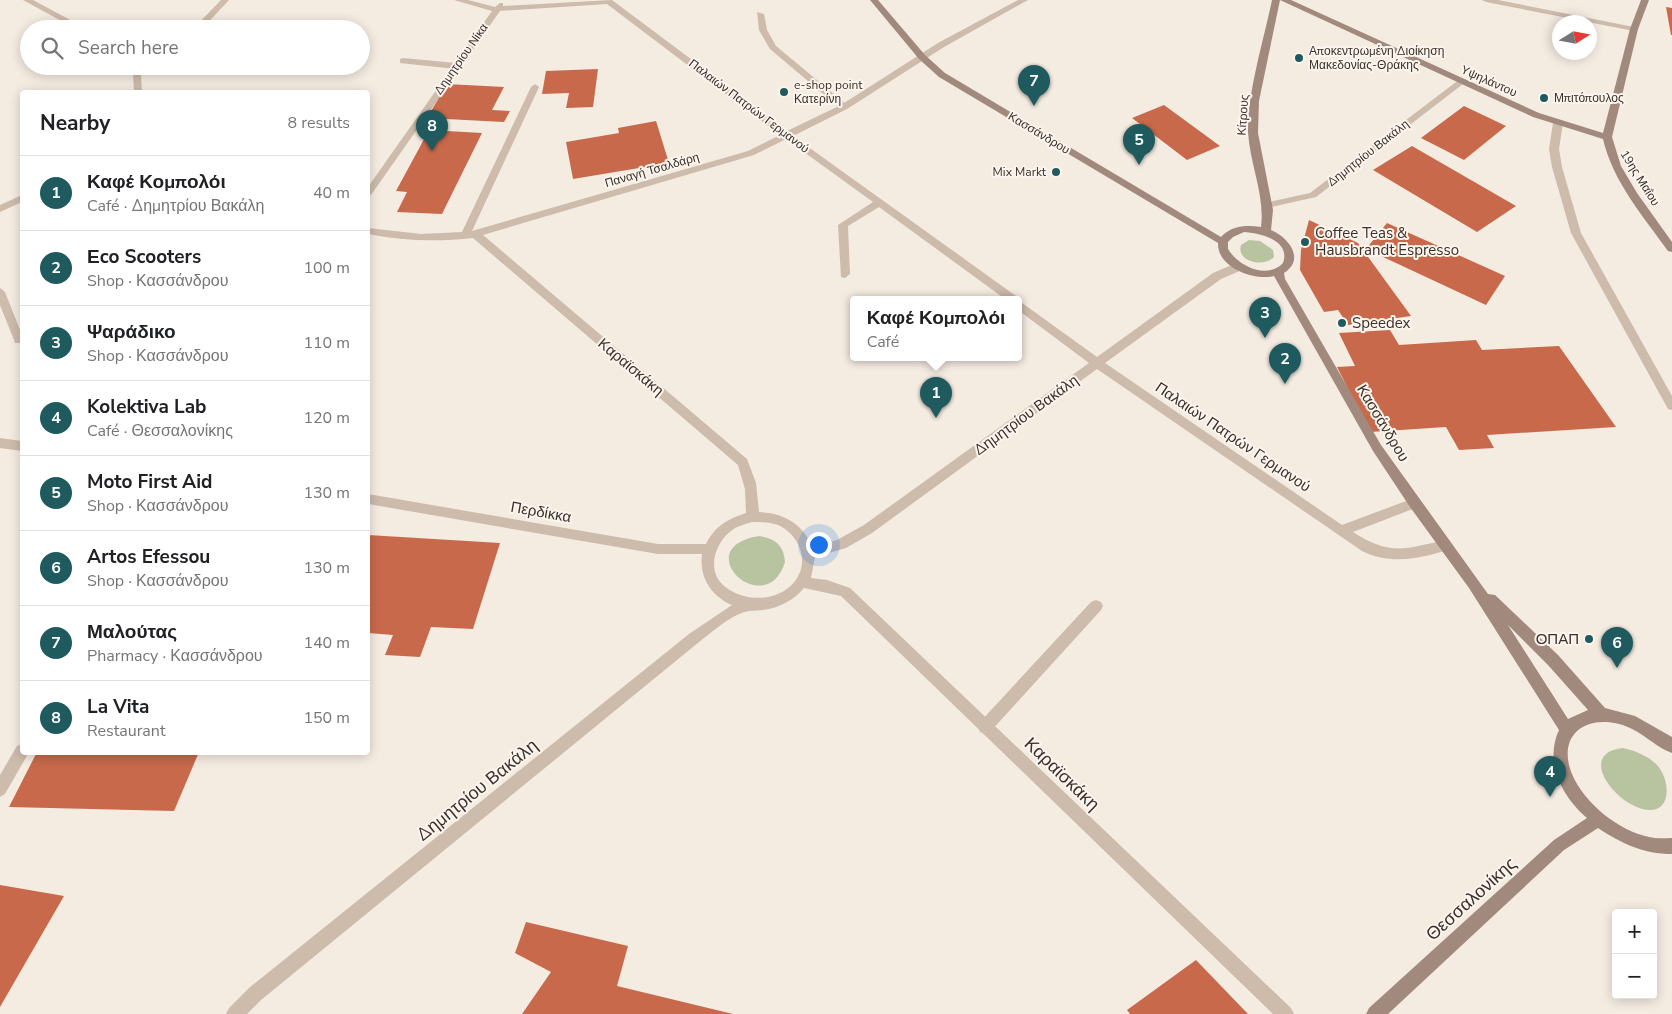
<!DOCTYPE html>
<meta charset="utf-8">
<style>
:root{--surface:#fff;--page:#f2f2f2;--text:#202124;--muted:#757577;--line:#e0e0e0;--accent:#1f5a5e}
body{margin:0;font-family:"Nunito Sans",sans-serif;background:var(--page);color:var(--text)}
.controls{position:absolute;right:15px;bottom:15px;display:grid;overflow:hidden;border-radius:5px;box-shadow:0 2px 12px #0003}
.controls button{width:45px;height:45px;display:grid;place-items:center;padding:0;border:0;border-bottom:1px solid var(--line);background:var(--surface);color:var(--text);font:25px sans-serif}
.compass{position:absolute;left:1552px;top:15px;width:45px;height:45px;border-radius:50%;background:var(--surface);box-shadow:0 2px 12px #0003;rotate:79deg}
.you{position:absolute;left:818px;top:544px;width:18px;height:18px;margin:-12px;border:4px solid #fff;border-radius:50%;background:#1a73e8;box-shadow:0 0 0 8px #1a73e833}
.badge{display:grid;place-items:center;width:32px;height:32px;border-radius:50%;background:var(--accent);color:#fff;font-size:16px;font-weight:700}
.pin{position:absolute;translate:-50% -41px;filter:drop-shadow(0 1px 2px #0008)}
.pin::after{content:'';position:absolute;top:26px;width:18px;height:15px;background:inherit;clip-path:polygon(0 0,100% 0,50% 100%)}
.popup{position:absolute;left:850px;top:296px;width:172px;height:65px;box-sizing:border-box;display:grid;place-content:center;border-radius:5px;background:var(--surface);filter:drop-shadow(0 1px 4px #0005);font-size:16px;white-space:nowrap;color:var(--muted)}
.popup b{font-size:19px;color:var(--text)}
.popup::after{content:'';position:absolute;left:50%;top:100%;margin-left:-10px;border:10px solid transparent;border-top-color:var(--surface)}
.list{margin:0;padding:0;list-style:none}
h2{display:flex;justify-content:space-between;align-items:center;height:65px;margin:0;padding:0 20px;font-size:21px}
h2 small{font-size:16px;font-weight:400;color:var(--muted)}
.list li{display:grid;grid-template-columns:32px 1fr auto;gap:15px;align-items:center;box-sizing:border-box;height:75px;padding:0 20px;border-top:1px solid var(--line)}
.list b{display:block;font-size:19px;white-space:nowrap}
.list p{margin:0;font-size:16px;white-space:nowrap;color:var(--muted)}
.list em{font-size:16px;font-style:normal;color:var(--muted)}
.icon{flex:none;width:28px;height:28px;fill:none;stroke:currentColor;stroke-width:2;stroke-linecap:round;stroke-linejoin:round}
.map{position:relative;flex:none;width:1672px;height:1014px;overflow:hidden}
.search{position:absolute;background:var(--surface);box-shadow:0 2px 12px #0003;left:20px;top:20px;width:350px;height:55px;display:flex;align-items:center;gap:12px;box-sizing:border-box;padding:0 18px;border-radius:28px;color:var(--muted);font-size:19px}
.panel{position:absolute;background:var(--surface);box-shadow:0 2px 12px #0003;left:20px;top:90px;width:350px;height:665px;border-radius:5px}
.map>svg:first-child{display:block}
</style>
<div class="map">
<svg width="1672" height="1014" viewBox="0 0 1672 1014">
<rect width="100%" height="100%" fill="#f4ebe1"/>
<path fill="#b8c4a0" d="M1249 240 1260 241 1273 250 1274 257C1264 268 1236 262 1241 245Z
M759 536C775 539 784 545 785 562 766 623 686 548 759 536Z
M1623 748C1636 751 1648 756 1657 765 1670 779 1672 810 1650 810 1618 809 1574 753 1623 748Z"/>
<path fill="#c8694b" d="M1666 7 1672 8V35H1671Z
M598 69 593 107 566 108 569 93 542 94 546 71Z
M447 84 504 87 492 110 510 111 504 122 427 118Z
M1164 105 1220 146 1187 160 1132 118Z
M1464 106 1506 126 1464 160 1421 138Z
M656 121 669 163 573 179 566 142 619 133 618 128Z
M429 130 482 133 442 214 397 212 407 192 396 191Z
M1412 146 1516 206 1477 232 1373 170Z
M1309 220 1358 243 1411 316 1348 325 1338 310 1324 312 1300 270 1301 250Z
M1387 223 1505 276 1486 305 1366 249Z
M1390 330 1399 345 1476 340 1482 350 1559 346 1616 427 1487 435 1494 448 1459 450 1446 427 1370 432 1337 367 1355 366 1339 333Z
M368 535 500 543 473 629 431 627 420 657 385 655 393 635 368 633Z
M37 752H199L174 811 9 807Z
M0 885 64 896 0 1007Z
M526 922 628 946 617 986 733 1014H522L551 972 515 953Z
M1196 960 1248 1014H1130L1127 1010Z"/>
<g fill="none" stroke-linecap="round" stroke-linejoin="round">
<path fill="#cdbbac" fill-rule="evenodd" d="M757 12 764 14 767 30 776 46 847 105V109H841L770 49 759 30Z
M403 58 456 63 460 66 456 69 400 63V59Z
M1558 120 1563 123 1559 149 1562 167 1581 233 1672 396V410L1668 409 1571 233 1552 167 1549 149 1553 123Z
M1096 600 1101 602 1103 606 1101 610 990 732 985 734 980 732 978 727 980 722 1091 602Z"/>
<path fill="#cdbbac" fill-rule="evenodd" d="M23 0H33L87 29H76Z
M221 0H229L202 29H193Z
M454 0H468L495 7 500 3H503V6L612 0 787 131 841 105 938 43 1018 0H1028L944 47 847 109 793 136 1016 296 1017 299H1005L879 207 848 226 850 274 845 278 841 277 838 225 873 202 786 139 754 155 483 235 747 459 756 483 759 512C785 513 802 524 813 547L837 540 864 525 1089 363 1018 310V300L1097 357 1213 273 1234 264H1242L1243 267 1242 270 1221 279 1105 363 1342 525 1414 498 1418 499 1420 503 1418 507 1353 532C1390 556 1405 549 1445 540L1450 541 1451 545 1450 549C1421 559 1389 565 1362 551L1097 369 872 533 846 548 815 557 811 578 827 580 850 588 1291 1008 1294 1014H1273L841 596 804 588C794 600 779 608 763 610 754 611 746 610 737 615 724 621 711 633 699 642L261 1000 247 1014H226L229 1008 249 988 689 634 732 605C711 596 699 577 702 554H658L368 504V494L658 544H706C715 526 728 519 746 513L745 489 738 465 473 238C438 242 402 241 368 234V228L421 234 462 232 531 87 535 84 539 87 472 231 748 151 780 135 607 4 500 11 371 195 368 196V187L492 11ZM752 522C760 522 770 522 778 525 796 533 807 554 800 572 788 603 743 605 722 584 707 569 715 543 731 531 737 526 745 524 752 522Z
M1482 0H1498L1634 27 1638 29 1634 31 1486 2Z
M128 66H136L139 70 145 66H156L141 75 142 92H134L133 74Z
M1460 79 1464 82 1463 84 1316 197 1267 208 1264 207V203L1310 193Z
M22 195V202L0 212V205Z
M0 288 5 292 22 335V343H15L14 340 0 305Z
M0 438 22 441V451L0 448Z
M22 744V752H29L5 794 0 797V775L17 746Z"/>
<path fill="#a18a7d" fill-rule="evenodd" d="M870 0H878L925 55 945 73 1221 237C1232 225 1247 225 1261 227 1265 195 1250 165 1248 132 1247 94 1264 39 1272 0H1280L1259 101 1258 133 1273 210 1271 230C1288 237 1306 259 1284 273L1285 279 1381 445 1488 594 1495 595 1558 655 1605 708 1635 716 1672 737V753C1653 746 1640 729 1619 724 1583 715 1557 737 1572 774 1584 803 1619 831 1649 837 1657 839 1665 838 1672 838V854C1644 854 1622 844 1598 828L1564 850 1388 1014H1366L1369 1008 1554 840 1587 818C1562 797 1544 762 1559 730L1469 588 1410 507 1373 451 1274 276C1255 281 1217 268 1218 243L939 77 919 59ZM1244 232C1260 233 1291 240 1283 263 1267 280 1238 266 1228 249V242L1233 237ZM1508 625 1548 665 1588 710 1568 719Z
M1280 0H1291L1539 113 1603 133 1630 29 1641 0H1649L1638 29 1612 137 1621 166 1637 193 1672 242V252L1668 251C1643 216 1613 182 1603 139L1533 117Z"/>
</g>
<g fill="#1f5a5e" stroke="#fbf5ee" stroke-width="2">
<circle cx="1299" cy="58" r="5"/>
<circle cx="784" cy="92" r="5"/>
<circle cx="1544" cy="98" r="5"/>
<circle cx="1056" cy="172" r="5"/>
<circle cx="1305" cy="242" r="5"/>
<circle cx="1342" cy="323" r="5"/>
<circle cx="1589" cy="639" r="5"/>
</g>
<g text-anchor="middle" stroke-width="4" stroke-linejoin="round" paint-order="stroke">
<g font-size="12" fill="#3b302b" stroke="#fbf5ee" text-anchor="start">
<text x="1309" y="55">Αποκεντρωμένη Διοίκηση<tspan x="1309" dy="14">Μακεδονίας-Θράκης</tspan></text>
<text x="794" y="89">e-shop point<tspan x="794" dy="14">Κατερίνη</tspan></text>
<text x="1554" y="102">Μπιτόπουλος</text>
<text x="1046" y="176" text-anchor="end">Mix Markt</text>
</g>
<g font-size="12" fill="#3b302b" stroke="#fbf5ee">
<text transform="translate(461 59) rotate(-55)" y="4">Δημητρίου Νίκα</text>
<text transform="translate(1489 81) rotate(24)" y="4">Υψηλάντου</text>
<text transform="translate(749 106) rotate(37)" y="4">Παλαιών Πατρών Γερμανού</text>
<text transform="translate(1243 115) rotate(-86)" y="4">Κίτρους</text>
<text transform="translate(1039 133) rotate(31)" y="4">Κασσάνδρου</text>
<text transform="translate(1368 153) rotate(-38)" y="4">Δημητρίου Βακάλη</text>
<text transform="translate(652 170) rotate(-16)" y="4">Παναγή Τσαλδάρη</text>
<text transform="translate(1640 178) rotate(58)" y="4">19ης Μαΐου</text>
</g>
<g font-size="15" fill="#3b302b" stroke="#fbf5ee" text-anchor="start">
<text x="1315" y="238">Coffee Teas &amp;<tspan x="1315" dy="17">Hausbrandt Espresso</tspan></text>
<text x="1352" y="328">Speedex</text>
<text x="1579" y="644" text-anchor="end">ΟΠΑΠ</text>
</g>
<g font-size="15" fill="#3b302b" stroke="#fbf5ee">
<text transform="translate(631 367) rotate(40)" y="5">Καραϊσκάκη</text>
<text transform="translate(1026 415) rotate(-36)" y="5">Δημητρίου Βακάλη</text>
<text transform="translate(1383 423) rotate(59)" y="5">Κασσάνδρου</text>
<text transform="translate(1233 437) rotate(34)" y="5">Παλαιών Πατρών Γερμανού</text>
<text transform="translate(541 512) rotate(10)" y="5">Περδίκκα</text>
</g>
<g font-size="18" fill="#3b302b" stroke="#fbf5ee">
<text transform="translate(1062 774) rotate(44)" y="6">Καραϊσκάκη</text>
<text transform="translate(477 790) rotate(-39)" y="6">Δημητρίου Βακάλη</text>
<text transform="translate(1471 899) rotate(-42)" y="6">Θεσσαλονίκης</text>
</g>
</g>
</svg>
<div class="controls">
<button>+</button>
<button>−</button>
</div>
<svg class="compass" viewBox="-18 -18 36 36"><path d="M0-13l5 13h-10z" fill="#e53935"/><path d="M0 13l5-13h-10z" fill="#757577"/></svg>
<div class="you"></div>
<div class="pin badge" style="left:936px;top:418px">1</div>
<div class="popup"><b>Καφέ Κομπολόι</b>Café</div>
<div class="pin badge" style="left:1285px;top:384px">2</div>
<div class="pin badge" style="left:1265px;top:338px">3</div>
<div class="pin badge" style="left:1550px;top:797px">4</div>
<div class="pin badge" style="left:1139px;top:165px">5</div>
<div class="pin badge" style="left:1617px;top:668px">6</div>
<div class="pin badge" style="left:1034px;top:106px">7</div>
<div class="pin badge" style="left:432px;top:151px">8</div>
<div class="search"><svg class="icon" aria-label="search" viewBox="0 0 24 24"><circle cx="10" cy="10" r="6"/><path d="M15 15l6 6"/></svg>Search here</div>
<section class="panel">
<h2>Nearby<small>8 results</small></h2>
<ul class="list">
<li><span class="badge">1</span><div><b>Καφέ Κομπολόι</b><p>Café · Δημητρίου Βακάλη</p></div><em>40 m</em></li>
<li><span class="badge">2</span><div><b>Εco Scooters</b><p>Shop · Κασσάνδρου</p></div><em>100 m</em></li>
<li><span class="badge">3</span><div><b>Ψαράδικο</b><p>Shop · Κασσάνδρου</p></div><em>110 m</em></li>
<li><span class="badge">4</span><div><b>Kolektiva Lab</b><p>Café · Θεσσαλονίκης</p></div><em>120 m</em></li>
<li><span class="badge">5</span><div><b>Moto First Aid</b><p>Shop · Κασσάνδρου</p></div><em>130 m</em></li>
<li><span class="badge">6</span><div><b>Artos Efessou</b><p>Shop · Κασσάνδρου</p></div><em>130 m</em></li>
<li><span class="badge">7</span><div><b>Μαλούτας</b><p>Pharmacy · Κασσάνδρου</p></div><em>140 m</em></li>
<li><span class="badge">8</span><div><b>La Vita</b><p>Restaurant</p></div><em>150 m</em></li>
</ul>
</section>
</div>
